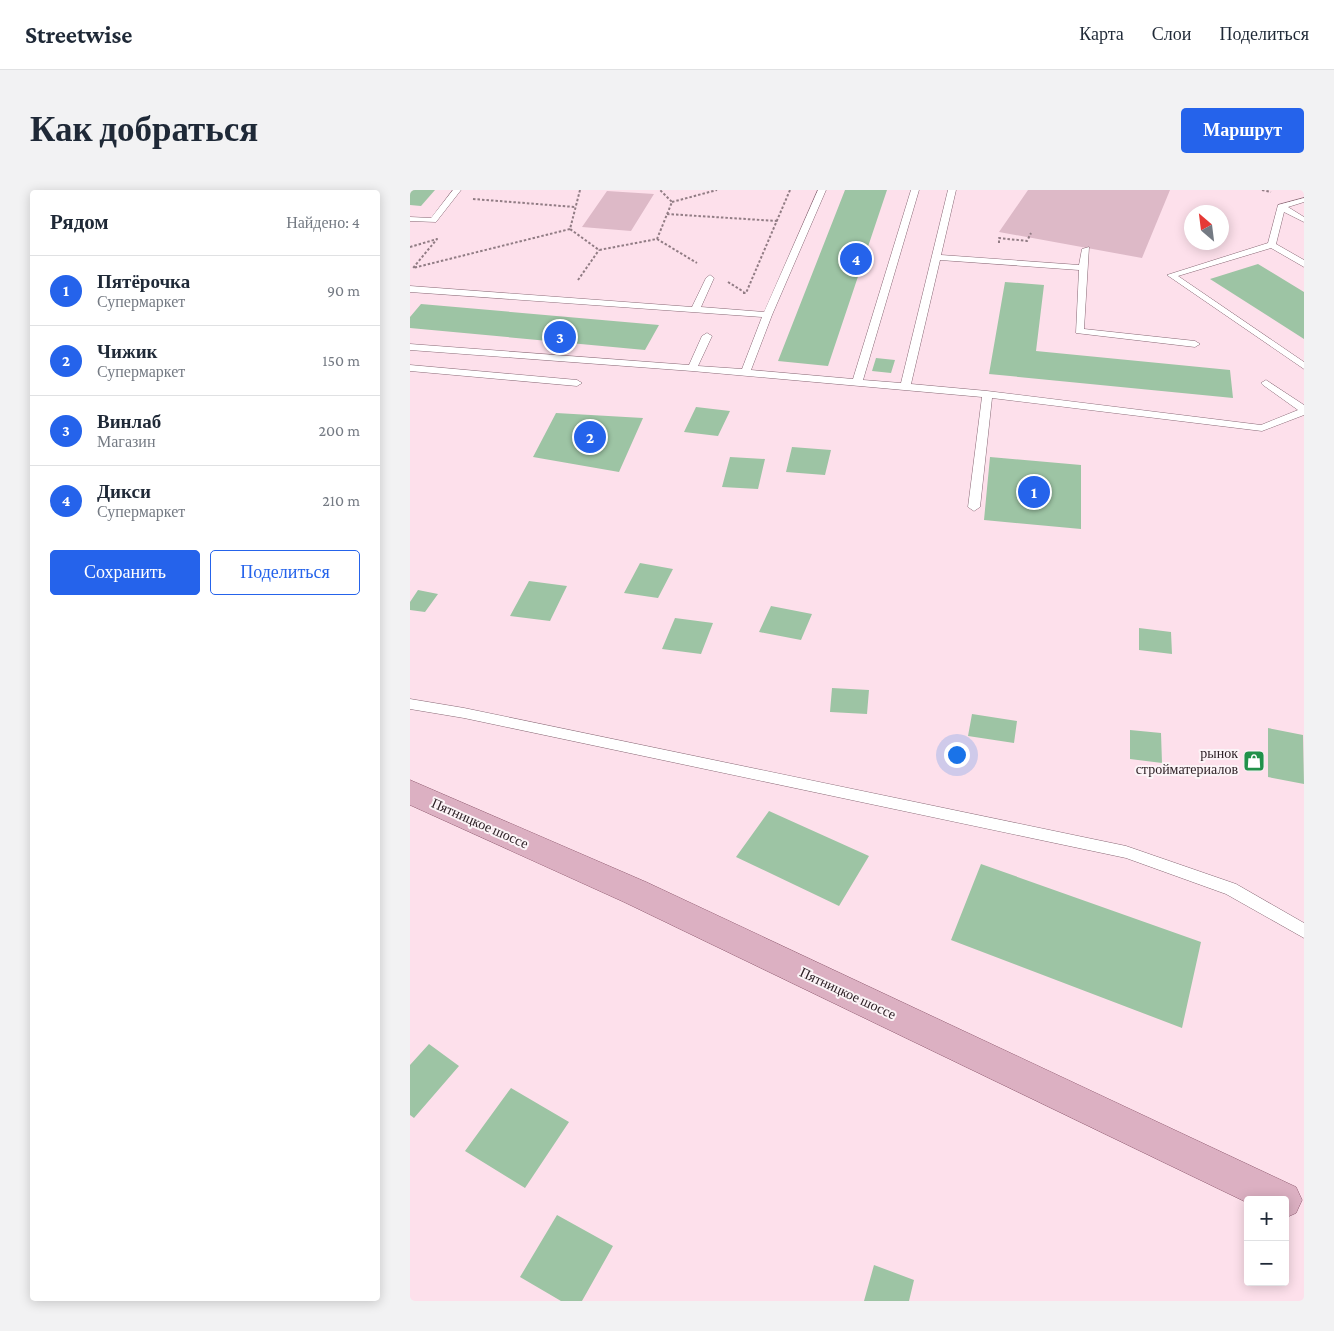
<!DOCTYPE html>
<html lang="ru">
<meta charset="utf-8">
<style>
:root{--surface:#fff;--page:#f2f2f3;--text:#1f2937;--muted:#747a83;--line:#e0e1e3;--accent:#2563eb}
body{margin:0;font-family:"Crimson Pro",serif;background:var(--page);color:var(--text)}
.controls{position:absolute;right:15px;bottom:15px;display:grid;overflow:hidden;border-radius:5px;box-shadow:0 2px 12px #0003}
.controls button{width:45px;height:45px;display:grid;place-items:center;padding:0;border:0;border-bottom:1px solid var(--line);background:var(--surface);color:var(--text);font:25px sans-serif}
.compass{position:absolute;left:774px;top:15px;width:45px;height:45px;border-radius:50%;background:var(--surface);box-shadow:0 2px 12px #0003;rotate:332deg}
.you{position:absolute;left:546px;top:564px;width:18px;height:18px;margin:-12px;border:4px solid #fff;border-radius:50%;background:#1a73e8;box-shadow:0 0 0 8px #1a73e833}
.badge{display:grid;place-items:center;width:32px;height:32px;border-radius:50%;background:var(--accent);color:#fff;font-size:16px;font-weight:700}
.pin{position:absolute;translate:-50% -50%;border:2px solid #fff;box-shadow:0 1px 5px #0006}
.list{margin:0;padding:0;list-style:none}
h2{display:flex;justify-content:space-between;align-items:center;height:65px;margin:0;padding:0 20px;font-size:21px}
h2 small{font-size:16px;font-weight:400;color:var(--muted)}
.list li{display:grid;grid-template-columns:32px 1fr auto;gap:15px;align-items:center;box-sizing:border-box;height:70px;padding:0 20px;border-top:1px solid var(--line)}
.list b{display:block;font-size:19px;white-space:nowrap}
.list p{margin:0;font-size:16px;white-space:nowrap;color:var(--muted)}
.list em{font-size:16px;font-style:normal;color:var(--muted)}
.actions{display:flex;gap:10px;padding:15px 20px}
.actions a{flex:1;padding:11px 0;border:1px solid var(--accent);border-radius:5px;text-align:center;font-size:18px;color:var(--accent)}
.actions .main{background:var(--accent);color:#fff}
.map{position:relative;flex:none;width:894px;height:1111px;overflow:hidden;border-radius:5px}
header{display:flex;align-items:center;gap:30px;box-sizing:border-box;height:70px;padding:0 25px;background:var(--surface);border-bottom:1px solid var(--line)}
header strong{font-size:24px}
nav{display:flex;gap:28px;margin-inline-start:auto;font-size:18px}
.intro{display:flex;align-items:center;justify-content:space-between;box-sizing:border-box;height:120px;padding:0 30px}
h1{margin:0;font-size:35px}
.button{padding:12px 22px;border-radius:5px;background:var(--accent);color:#fff;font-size:18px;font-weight:700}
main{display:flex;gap:30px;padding:0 30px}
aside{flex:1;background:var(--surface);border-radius:5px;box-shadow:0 2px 12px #0003}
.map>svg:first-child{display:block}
</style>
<header>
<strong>Streetwise</strong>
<nav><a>Карта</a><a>Слои</a><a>Поделиться</a></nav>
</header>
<div class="intro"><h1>Как добраться</h1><a class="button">Маршрут</a></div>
<main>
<aside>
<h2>Рядом<small>Найдено: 4</small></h2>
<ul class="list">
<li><span class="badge">1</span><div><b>Пятёрочка</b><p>Супермаркет</p></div><em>90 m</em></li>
<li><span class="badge">2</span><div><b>Чижик</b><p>Супермаркет</p></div><em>150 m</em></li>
<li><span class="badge">3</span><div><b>Винлаб</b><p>Магазин</p></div><em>200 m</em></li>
<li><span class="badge">4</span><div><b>Дикси</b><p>Супермаркет</p></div><em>210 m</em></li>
</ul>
<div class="actions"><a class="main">Сохранить</a><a>Поделиться</a></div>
</aside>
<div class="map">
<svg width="894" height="1111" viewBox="0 0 894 1111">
<rect width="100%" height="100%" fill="#fde0eb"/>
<path fill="#ddb9c7" d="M618 0H760L732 68 589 42Z
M197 1 244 4 221 41 172 37Z"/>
<path fill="#9dc4a4" d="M0 0H25L11 16 0 15Z
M435 0H477L418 176 368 171Z
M848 74 894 102V149L800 89Z
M595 92 634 95 626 161 820 180 823 208 579 184Z
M11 114 249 135 235 160 0 138V127Z
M466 168 485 170 481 183 462 181Z
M286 217 320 221 308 246 274 242Z
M146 223 233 228 209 282 123 267Z
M382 257 421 260 415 285 376 282Z
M320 267 355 269 348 299 312 297Z
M580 267 671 275V339L574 330Z
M230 373 263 379 248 408 214 403Z
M119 391 157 396 140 431 100 426Z
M8 400 28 404 15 422 0 420V412Z
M361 416 402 424 391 450 349 442Z
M265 428 303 433 291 464 252 459Z
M729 438 761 442 762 464 729 460Z
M422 498 459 500 457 524 420 522Z
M562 524 607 531 604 553 558 546Z
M858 538 893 545 894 594 858 587Z
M720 540 751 543 752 573 720 569Z
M359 621 459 666 429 716 326 667Z
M571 674 791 752 772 838 541 750Z
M19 854 49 876 4 928 0 925V875Z
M101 898 159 932 115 998 55 961Z
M147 1025 203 1056 172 1111H151L110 1087Z
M464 1075 504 1090 499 1111H454Z"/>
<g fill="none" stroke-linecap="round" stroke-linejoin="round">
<g stroke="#886875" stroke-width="1">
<path id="service" d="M43 0H51L26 32 0 31V27L21 28Z
M408 0H416L362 125 341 180 443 189 501 0H509L453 190 491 193 538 0H546L531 65 669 75 672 59 679 57 674 139 785 151 790 154 785 157 666 143 669 80 530 70 501 194 577 201 851 235 888 220 853 195 851 193 856 190 894 215V225L852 241 582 208 570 317 564 321 558 317 572 207 282 181 0 160V154L279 175 292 146 297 143 302 146 288 176 332 179 352 127 0 102V96L282 117 296 88 300 85 304 88 291 117 354 122Z
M894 8V12L878 17 894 27V32L874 22 866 54 894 70V77L861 58 768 86 894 172V179L757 85 858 53 868 15Z
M0 175 167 190 172 193 167 196 0 181Z
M0 509 54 518 716 656 826 694 894 733V748L816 704 716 668 54 528 0 519Z"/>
</g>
<g stroke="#905c71" stroke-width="1">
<path id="primary" d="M0 590 236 692 886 997 892 1010 886 1023 875 1028V1010H838V1013L214 712 0 615Z"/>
</g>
<path stroke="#917c84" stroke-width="2" stroke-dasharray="2.5 2" stroke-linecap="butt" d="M170 0 160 39 189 60 247 49 262 12 250 0
M852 0 861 2
M63 9 165 17
M262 12 307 0
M257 24 367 31
M247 49 287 73
M589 53V48L617 51 621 43
M0 57 27 49 3 78 160 39
M168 90 189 60
M318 92 334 102
M333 103H336L380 0"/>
<use href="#service" fill="#fff" fill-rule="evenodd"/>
<use href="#primary" fill="#dcb0c2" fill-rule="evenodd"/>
</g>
<defs>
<g id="shop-square" transform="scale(1.125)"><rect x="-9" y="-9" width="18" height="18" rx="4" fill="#21914a" stroke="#fcf4f7"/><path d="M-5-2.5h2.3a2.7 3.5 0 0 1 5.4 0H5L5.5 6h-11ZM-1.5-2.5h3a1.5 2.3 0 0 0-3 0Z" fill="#fff"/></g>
</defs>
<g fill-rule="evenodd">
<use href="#shop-square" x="844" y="571"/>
</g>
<g text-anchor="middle" stroke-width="4" stroke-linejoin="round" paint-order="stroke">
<g font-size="14" fill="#2e2126" stroke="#fcf4f7" text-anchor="end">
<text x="828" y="568">рынок<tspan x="828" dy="16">стройматериалов</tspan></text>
</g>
<g font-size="14" fill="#2e2126" stroke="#fcf4f7">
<text transform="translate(70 633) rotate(24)" y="5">Пятницкое шоссе</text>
<text transform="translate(438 803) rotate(25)" y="5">Пятницкое шоссе</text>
</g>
</g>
</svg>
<div class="controls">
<button>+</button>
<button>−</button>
</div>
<svg class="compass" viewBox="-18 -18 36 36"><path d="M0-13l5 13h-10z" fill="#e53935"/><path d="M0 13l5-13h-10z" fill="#747a83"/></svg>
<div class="you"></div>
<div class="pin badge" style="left:624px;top:302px">1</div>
<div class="pin badge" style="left:180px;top:247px">2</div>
<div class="pin badge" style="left:150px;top:147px">3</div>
<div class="pin badge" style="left:446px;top:69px">4</div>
</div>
</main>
